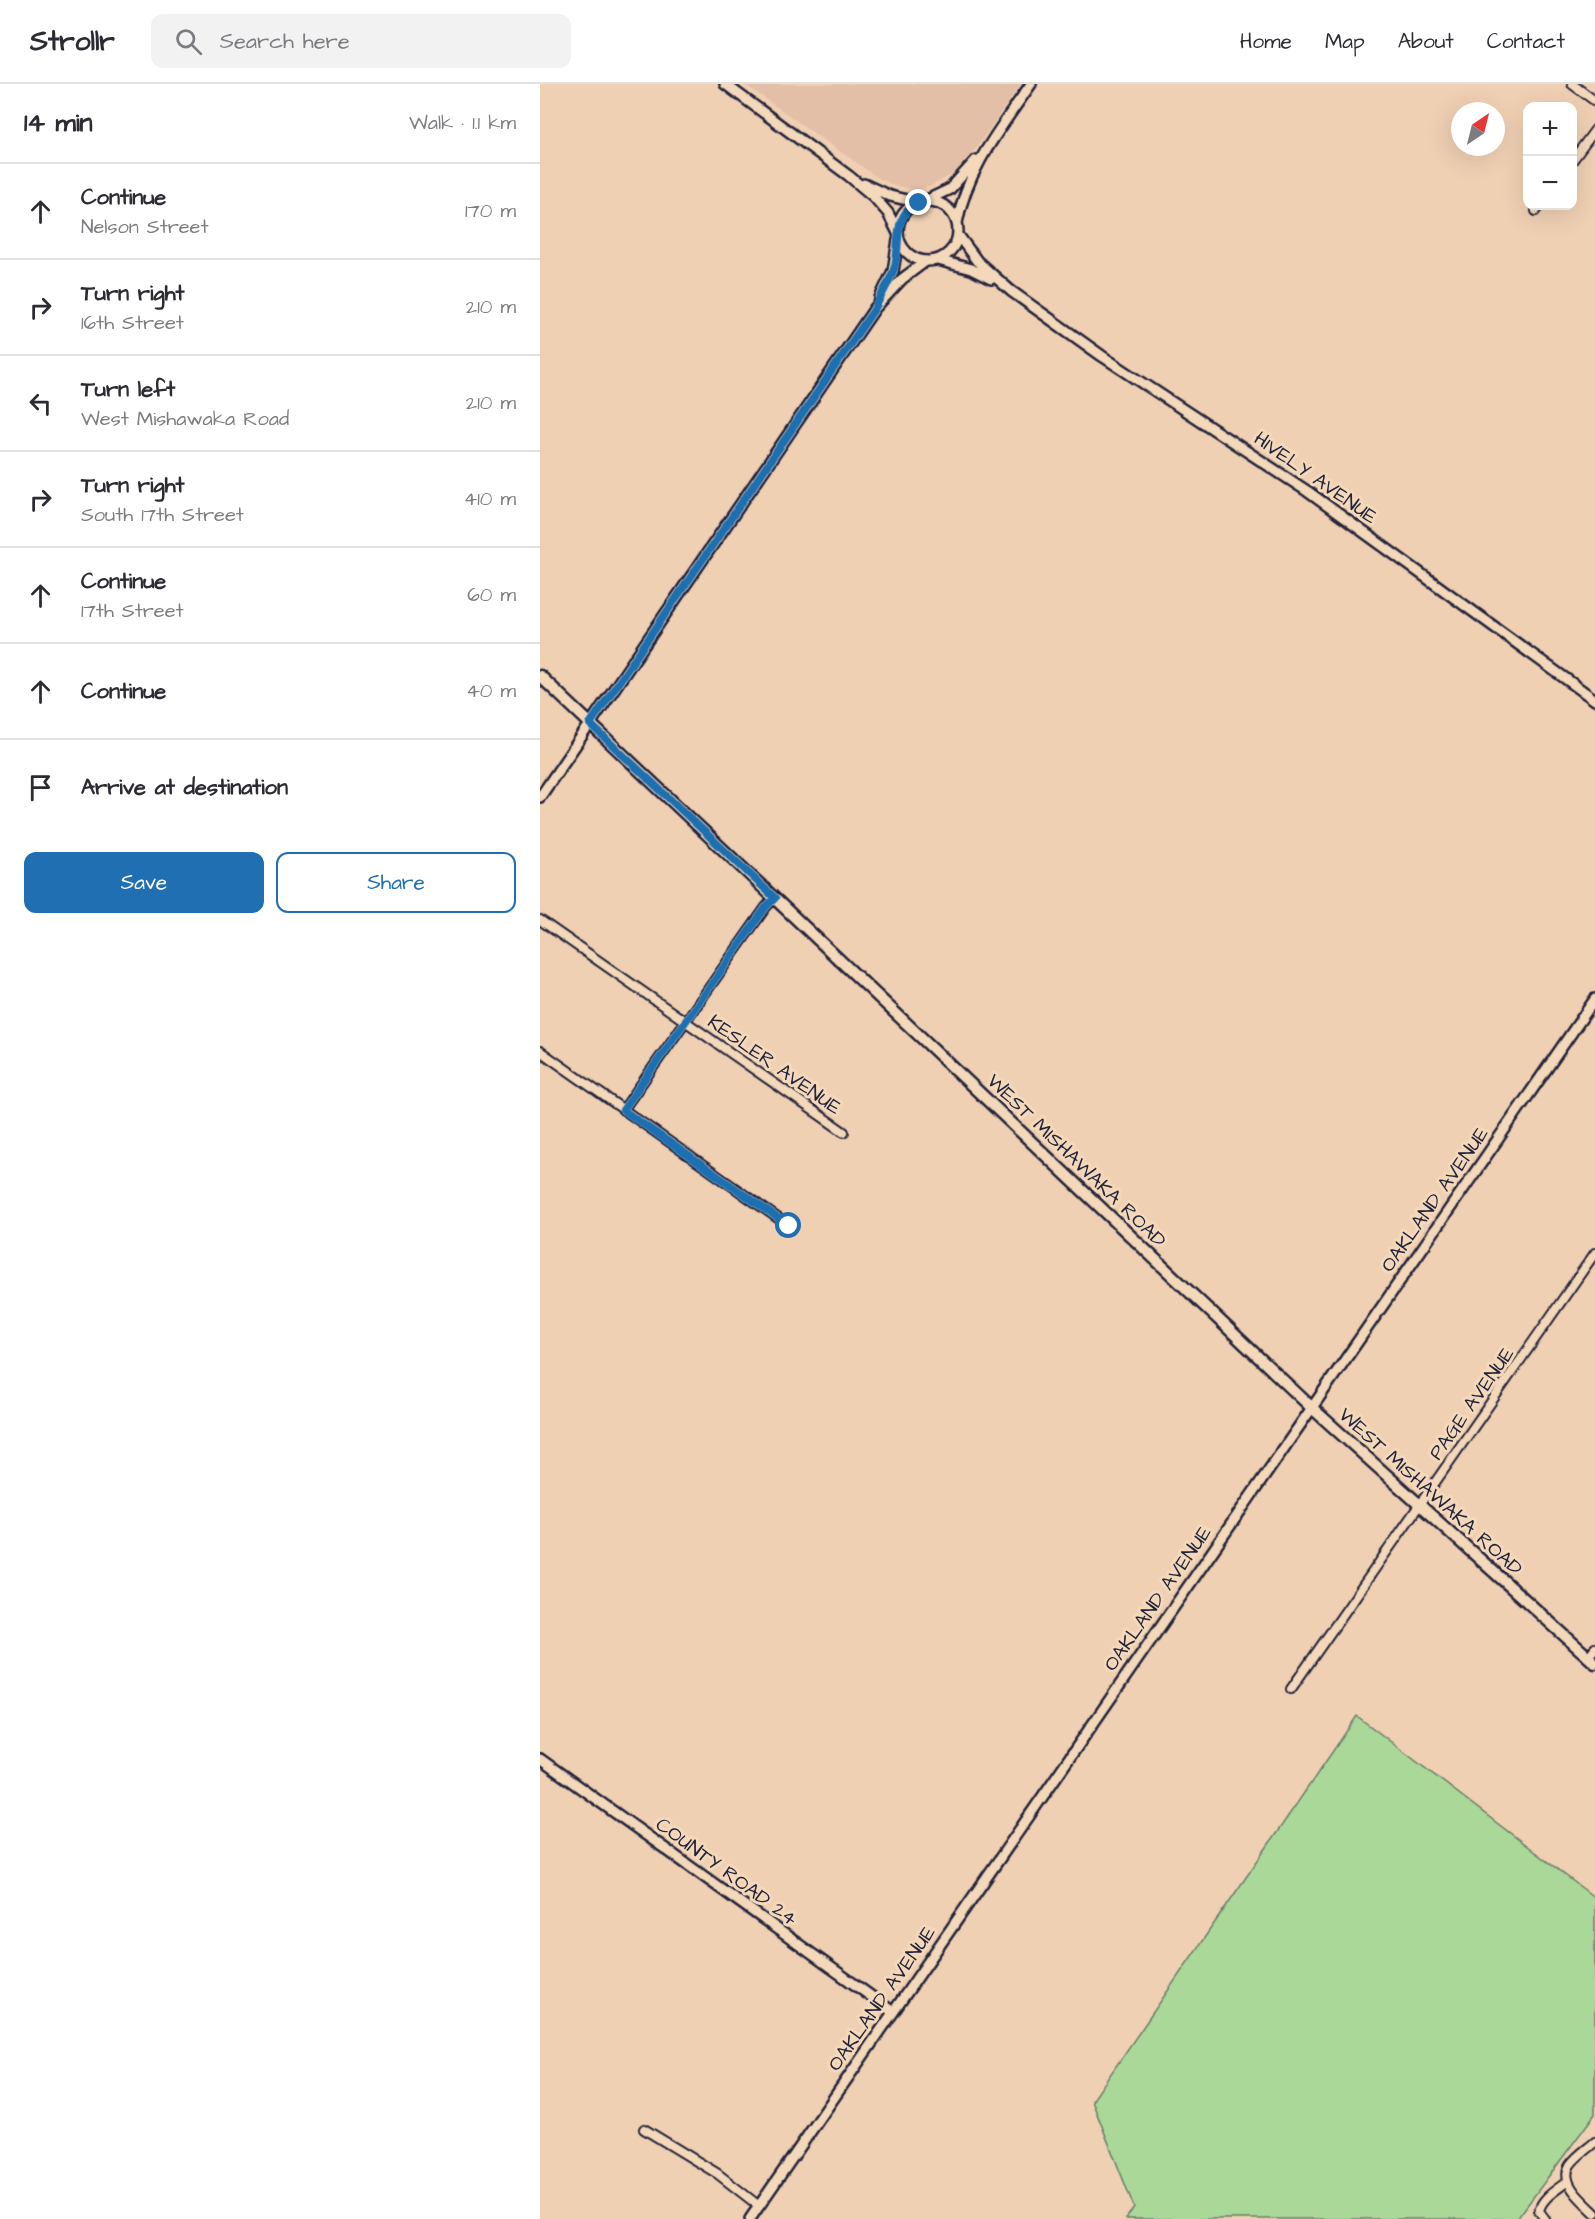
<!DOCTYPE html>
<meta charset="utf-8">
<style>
:root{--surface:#fff;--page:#f2f2f3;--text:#2b2b33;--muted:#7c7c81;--line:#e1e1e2;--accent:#1f6fb2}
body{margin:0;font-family:"Architects Daughter",sans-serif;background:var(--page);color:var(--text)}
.controls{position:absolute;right:18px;top:18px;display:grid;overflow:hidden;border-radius:12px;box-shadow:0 6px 24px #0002}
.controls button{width:54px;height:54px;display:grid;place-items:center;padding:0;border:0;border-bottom:2px solid var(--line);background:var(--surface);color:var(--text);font:30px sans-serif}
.compass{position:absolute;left:911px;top:18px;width:54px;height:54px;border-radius:50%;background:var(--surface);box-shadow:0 6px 24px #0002;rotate:35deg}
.stop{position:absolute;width:18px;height:18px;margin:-14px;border:4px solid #1f6fb2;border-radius:50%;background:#fff}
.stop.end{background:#1f6fb2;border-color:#fff;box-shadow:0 2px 6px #0008}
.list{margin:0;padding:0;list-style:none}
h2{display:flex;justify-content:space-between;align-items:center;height:78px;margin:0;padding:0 24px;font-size:26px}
h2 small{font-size:20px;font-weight:400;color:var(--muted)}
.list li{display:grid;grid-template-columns:39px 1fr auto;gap:18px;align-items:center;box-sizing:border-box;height:96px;padding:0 24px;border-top:2px solid var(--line)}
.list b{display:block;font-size:22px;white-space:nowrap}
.list p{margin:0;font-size:20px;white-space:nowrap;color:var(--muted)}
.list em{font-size:20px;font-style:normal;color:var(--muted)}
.actions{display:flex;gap:12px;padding:18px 24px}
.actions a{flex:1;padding:14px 0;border:2px solid var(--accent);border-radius:12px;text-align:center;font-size:21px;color:var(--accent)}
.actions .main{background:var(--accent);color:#fff}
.icon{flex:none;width:33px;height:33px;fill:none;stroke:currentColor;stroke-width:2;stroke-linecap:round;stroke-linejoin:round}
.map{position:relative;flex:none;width:1055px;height:2135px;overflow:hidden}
header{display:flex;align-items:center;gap:36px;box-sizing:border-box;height:84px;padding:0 30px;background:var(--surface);border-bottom:2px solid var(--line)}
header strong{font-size:28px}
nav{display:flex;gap:33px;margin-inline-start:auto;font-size:21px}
.search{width:420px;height:54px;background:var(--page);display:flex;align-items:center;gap:15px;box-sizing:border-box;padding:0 21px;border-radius:12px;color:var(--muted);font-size:22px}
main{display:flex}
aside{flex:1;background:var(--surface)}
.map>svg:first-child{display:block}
</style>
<header>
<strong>Strollr</strong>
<div class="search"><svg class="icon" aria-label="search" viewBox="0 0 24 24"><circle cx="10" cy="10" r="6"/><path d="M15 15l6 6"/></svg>Search here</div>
<nav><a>Home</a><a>Map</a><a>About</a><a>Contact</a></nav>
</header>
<main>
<aside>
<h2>14 min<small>Walk · 1.1 km</small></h2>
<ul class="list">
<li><svg class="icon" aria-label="ahead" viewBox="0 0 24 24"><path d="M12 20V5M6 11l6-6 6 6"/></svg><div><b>Continue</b><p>Nelson Street</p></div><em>170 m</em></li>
<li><svg class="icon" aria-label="right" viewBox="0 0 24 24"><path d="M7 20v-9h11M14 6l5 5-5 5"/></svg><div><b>Turn right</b><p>16th Street</p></div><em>210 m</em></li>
<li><svg class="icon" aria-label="left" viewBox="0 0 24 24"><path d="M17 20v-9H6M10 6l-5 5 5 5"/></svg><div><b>Turn left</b><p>West Mishawaka Road</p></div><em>210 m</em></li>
<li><svg class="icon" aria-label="right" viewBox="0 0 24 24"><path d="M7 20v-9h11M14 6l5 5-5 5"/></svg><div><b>Turn right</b><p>South 17th Street</p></div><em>410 m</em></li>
<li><svg class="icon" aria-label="ahead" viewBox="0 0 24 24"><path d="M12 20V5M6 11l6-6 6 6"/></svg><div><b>Continue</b><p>17th Street</p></div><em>60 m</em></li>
<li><svg class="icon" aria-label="ahead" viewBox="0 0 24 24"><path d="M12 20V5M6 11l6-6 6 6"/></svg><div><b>Continue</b></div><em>40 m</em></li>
<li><svg class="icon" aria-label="arrive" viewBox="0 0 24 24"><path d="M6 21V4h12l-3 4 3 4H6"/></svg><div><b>Arrive at destination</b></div></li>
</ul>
<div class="actions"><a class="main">Save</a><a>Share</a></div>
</aside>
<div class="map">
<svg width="1055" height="2135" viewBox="0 0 1055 2135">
<rect width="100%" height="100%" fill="#f0d0b3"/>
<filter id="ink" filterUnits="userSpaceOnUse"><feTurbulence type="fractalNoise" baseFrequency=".0167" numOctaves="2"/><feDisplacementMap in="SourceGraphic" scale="12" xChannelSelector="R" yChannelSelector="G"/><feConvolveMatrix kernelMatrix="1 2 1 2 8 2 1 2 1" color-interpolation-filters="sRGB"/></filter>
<g filter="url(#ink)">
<path fill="#e4bfa7" d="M204 0H481L435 66 415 89 389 103 373 105 354 102 338 94Z"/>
<path fill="#aad898" stroke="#667d6a" stroke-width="1.5" d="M817 1632 1055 1814V2030L977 2135H586L594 2123 552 2017Z"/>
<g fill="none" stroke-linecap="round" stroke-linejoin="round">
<g stroke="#22223b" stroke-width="12">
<path id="minor" d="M1032 0 1055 17
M1032 77 1055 46
M996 127 1000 122
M0 836 304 1048
M0 967 249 1142
M83 1026 226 823 235 814
M1048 1573 1055 1564
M751 1605 1055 1169
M104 2045 178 2090 219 2122
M1055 2058C1047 2065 1036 2072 1030 2081 1019 2099 1044 2118 1055 2129
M1005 2135 999 2127C1002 2113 1018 2105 1028 2097"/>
</g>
<g stroke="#22223b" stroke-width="14">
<path id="tertiary" d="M185 0 309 92 334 113 348 129 358 149
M324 100 350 112 379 119
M387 116 410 105 436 76
M358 147a30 30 0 1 1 60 0a30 30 0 1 1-60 0Z
M417 139C427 85 460 45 491 0
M418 151 437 177 471 207 562 272 767 407 1055 616
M398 176 431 185 451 195
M340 214 353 187 358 156
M0 713 335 224 362 195 386 177
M0 1675 353 1928
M210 2135 1055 915"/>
</g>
<g stroke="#22223b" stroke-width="15">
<path id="secondary" d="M0 592 771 1323 1055 1579"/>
</g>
<use href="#minor" stroke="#f3d8ba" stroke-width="8"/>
<use href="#tertiary" stroke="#f3d8ba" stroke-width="9"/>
<use href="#secondary" stroke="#f3d8ba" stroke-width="10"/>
</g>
</g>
<g fill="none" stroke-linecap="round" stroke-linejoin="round" filter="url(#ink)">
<path stroke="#1f6fb2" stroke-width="8" d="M249 1142 83 1026 226 823 235 814 50 640 335 224C341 211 349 199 354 185 362 161 350 132 379 119"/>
</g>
<g text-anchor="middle" stroke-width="6" stroke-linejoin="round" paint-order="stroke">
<g font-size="20" fill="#22223b" stroke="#f3d8ba">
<text transform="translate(776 393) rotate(35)" y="7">HIVELY AVENUE</text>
<text transform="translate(235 980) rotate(35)" y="7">KESLER AVENUE</text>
<text transform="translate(537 1076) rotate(44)" y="7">WEST MISHAWAKA ROAD</text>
<text transform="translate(894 1115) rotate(-55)" y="7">OAKLAND AVENUE</text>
<text transform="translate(931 1319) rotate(-55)" y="7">PAGE AVENUE</text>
<text transform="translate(891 1407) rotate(42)" y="7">WEST MISHAWAKA ROAD</text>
<text transform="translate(617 1514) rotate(-55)" y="7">OAKLAND AVENUE</text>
<text transform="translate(187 1787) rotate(36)" y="7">COUNTY ROAD 24</text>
<text transform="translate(341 1914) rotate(-55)" y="7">OAKLAND AVENUE</text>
</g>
</g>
</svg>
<div class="controls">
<button>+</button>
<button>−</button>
</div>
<svg class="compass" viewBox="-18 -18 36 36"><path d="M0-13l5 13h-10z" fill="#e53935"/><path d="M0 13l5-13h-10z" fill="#7c7c81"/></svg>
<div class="stop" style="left:249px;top:1142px"></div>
<div class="stop end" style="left:379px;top:119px"></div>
</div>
</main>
